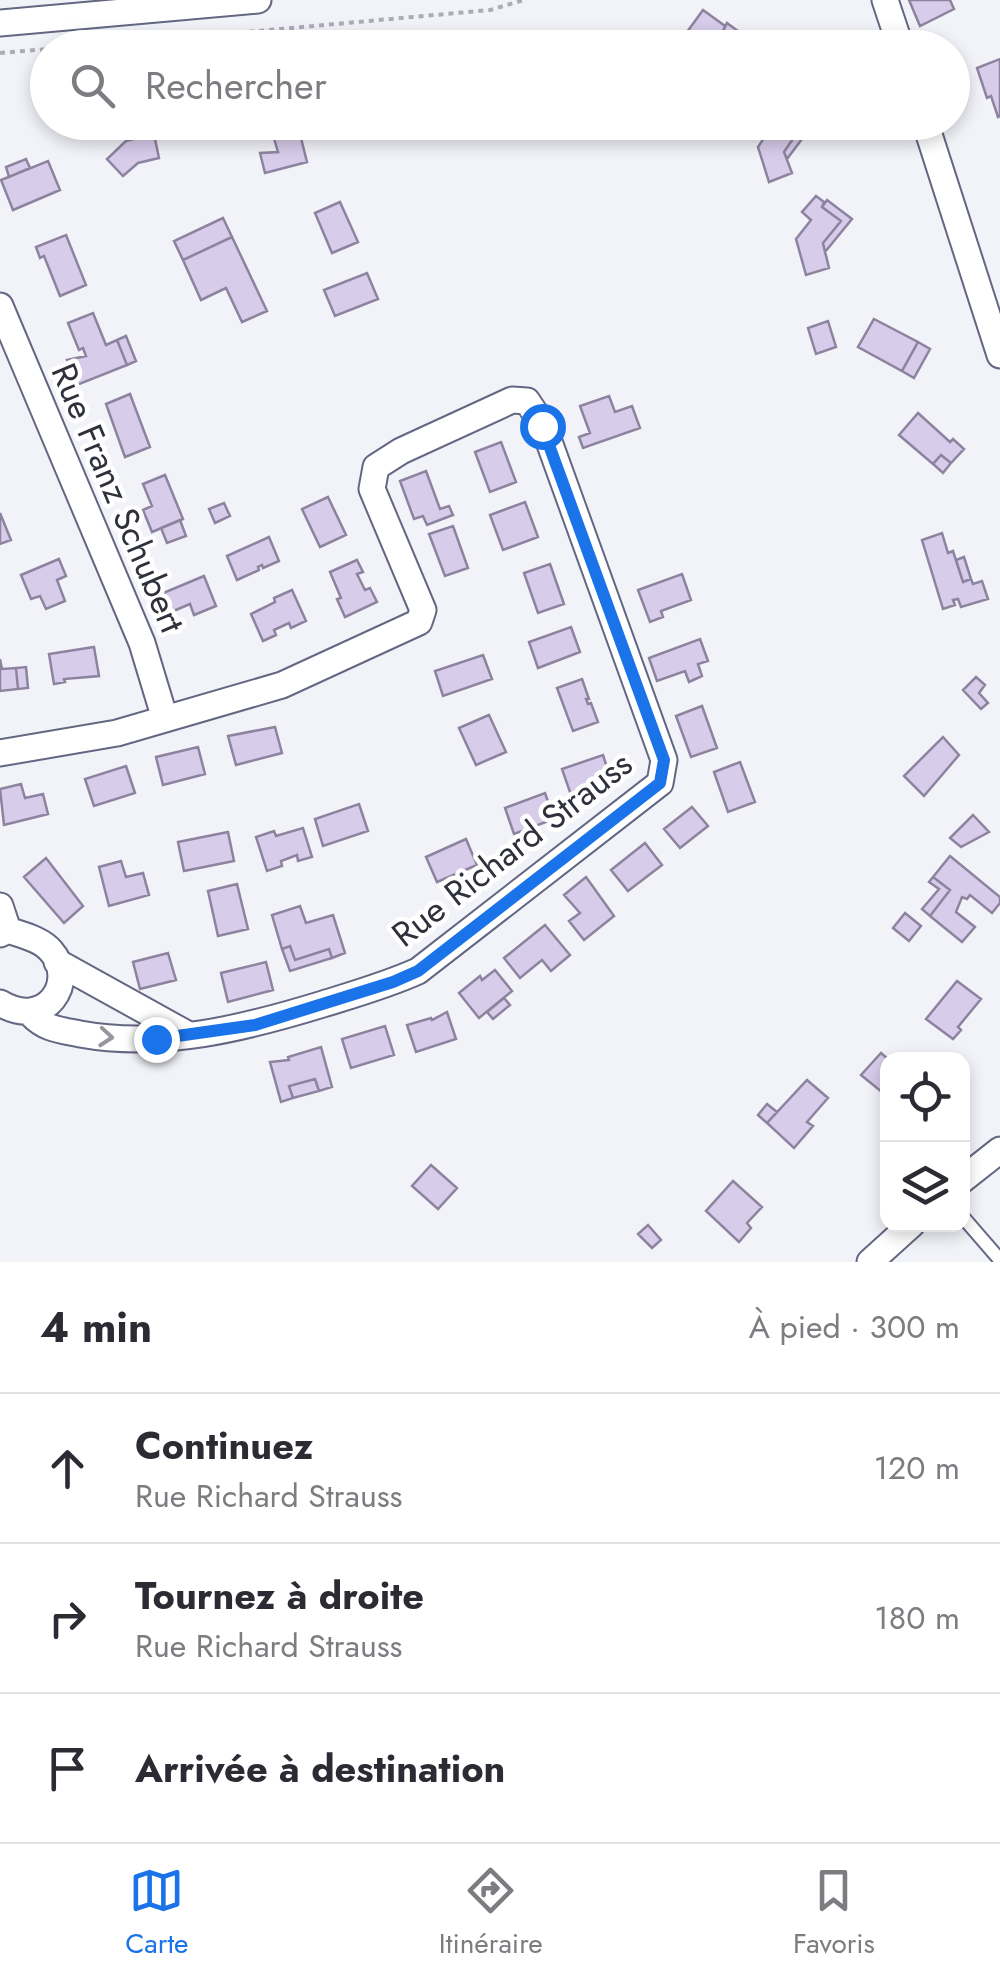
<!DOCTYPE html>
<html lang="fr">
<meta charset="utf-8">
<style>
:root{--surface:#fff;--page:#f2f2f3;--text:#2b2b33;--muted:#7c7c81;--line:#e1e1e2;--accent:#1a73e8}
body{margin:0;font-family:Jost,sans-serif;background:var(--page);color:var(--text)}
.controls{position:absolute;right:30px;bottom:30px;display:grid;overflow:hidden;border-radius:20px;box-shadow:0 5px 15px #0003}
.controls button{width:90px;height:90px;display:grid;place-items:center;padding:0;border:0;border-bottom:2px solid var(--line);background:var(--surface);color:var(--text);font:50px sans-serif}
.stop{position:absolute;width:30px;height:30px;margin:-22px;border:8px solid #1a73e8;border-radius:50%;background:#fff}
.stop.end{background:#1a73e8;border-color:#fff;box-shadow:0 2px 10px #0008}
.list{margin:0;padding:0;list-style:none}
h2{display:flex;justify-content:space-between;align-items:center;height:130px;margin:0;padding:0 40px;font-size:42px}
h2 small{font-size:32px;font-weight:400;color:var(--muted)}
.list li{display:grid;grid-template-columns:65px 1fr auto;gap:30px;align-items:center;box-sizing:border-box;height:150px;padding:0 40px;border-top:2px solid var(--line)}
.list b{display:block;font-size:38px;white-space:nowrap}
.list p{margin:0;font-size:32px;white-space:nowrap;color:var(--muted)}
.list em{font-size:32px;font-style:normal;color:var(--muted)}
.icon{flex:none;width:55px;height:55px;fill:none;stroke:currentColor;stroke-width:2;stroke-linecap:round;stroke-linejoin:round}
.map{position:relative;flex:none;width:1000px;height:1262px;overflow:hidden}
.search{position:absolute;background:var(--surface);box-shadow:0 5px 15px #0003;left:30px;right:30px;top:30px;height:110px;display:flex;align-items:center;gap:25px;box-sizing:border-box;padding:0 35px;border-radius:55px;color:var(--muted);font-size:38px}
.sheet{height:580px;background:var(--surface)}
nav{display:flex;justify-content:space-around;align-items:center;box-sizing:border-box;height:140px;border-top:2px solid var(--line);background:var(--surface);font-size:28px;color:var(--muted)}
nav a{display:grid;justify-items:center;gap:5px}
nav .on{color:var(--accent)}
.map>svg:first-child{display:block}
</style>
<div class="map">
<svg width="1000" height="1262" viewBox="0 0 1000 1262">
<rect width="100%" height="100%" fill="#f2f3f9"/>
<path fill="#d7ccea" stroke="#8e839f" stroke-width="2.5" d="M909 0H950L954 9 920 26Z
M703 10 725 26 723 31 742 43 739 48H710L687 32Z
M727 23 753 42 749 48H739L742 43 723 31Z
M1000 59V116L998 117 991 96 987 98 977 68Z
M281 122H297L307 162 265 173 260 153 278 152 270 125Z
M767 122H795L801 127 784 152 792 173 769 182 758 147 772 126Z
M795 122 814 123 787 159 784 152 801 127Z
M154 134 159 158 138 163 123 176 107 159 126 141Z
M26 159 30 168 9 177 6 167Z
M48 161 60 190 13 210 1 180Z
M816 196 824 202 822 207 841 221 823 243 829 268 806 275 796 239 811 220 802 212Z
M827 200 852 219 825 252 823 243 841 221 822 207Z
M340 202 358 242 332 253 315 213Z
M223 218 232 237 183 260 174 241Z
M66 235 86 285 60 296 44 256 40 258 36 247Z
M232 237 267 311 242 322 226 288 201 300 183 260Z
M367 273 378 299 335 316 324 290Z
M93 313 106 345 117 340 127 365 77 385 67 360 86 356 83 348 79 350 68 323Z
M874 319 918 342 902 371 858 347Z
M828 321 836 347 816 354 808 328Z
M126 336 136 361 127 365 117 340Z
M918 342 930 349 914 378 902 371Z
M130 394 150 447 125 457 106 404Z
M609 396 615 412 632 406 640 428 583 448 579 437 590 433 580 406Z
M918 413 950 442 953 439 964 449 951 463 941 455 933 464 899 435Z
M501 442 516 482 490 492 475 452Z
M941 455 951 463 943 473 933 464Z
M426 471 440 509 449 506 453 515 427 525 423 516 414 519 400 481Z
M165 475 183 519 152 532 143 510 152 506 143 484Z
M328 497 346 535 320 547 302 509Z
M525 502 538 537 503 550 490 515Z
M224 503 230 516 215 523 209 509Z
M0 513 11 540 0 544Z
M180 520 186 536 167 543 161 528Z
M453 526 468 568 445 576 429 534Z
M942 533 948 553 953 551 963 582 971 579 973 584 982 581 988 599 961 607 958 599 953 600 955 605 943 609 922 540Z
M269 537 279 561 263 568 262 565 258 567 259 570 237 580 227 556Z
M964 557 971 579 963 582 956 560Z
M59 559 66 576 57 580 65 601 46 609 40 596 31 599 21 575Z
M357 560 363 572 357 574 365 590 370 588 377 602 345 617 337 599 341 598 330 572Z
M550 564 564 604 538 613 524 573Z
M682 574 691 600 661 611 663 617 650 622 638 590Z
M204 576 216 606 194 615 190 604 157 618 149 599Z
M292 590 306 621 291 628 289 623 274 630 276 635 263 641 251 614 275 602 274 598Z
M571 627 580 652 538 668 529 642Z
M700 639 708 661 698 664 702 676 689 682 685 671 657 681 649 658Z
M94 647 99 676 64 679 65 682 54 684 49 654Z
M483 655 492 679 443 696 435 671Z
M0 659 2 669 16 668 18 689 0 691Z
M26 667 28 688 18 689 16 668Z
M976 677 985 685 979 693 988 703 981 709 963 690Z
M582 679 589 699H586L588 704 591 703 598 722 573 731 557 688Z
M702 706 717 748 691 757 676 716Z
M489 715 506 752 476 765 459 728Z
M275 727 282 753 236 765 228 736Z
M943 737 959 755 924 796 904 776Z
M198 747 205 774 163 785 156 757Z
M603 755 611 780 571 795 562 769Z
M740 762 755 802 728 812 714 772Z
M126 766 135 793 94 806 85 779Z
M21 784 25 798 43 794 48 814 4 825 0 789Z
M545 793 554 819 514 834 505 808Z
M359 804 368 831 323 846 315 819Z
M692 807 708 826 680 848 664 829Z
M973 815 989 832 961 847 950 838Z
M303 828 312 857 298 861 297 855 281 861 282 866 267 871 256 837 274 831 276 836Z
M228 832 234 861 184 871 178 842Z
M466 839 477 865 437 882 426 857Z
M645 843 662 865 628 891 611 870Z
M950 856 1000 897V903L992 913 970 895 967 899 962 897 956 912 975 927 962 942 930 916 950 890 933 877Z
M46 858 83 906 64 923 24 877Z
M121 861 126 877 143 873 149 895 109 906 99 867Z
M586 877 614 916 584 940 569 921 580 913 564 895Z
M933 877 950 890 930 916 922 909 939 889 929 882Z
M237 884 248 929 218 936 208 891Z
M300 906 306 923 333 915 345 953 332 958 329 949 295 960 290 946 282 949 272 915Z
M905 913 921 926 909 941 893 928Z
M545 925 570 955 551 971 542 960 520 978 504 958Z
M290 946 295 960 329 949 332 958 290 971 282 949Z
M168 953 176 980 140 989 133 962Z
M266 962 273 990 228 1002 221 973Z
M495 970 512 991 479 1018 459 993 480 976 482 980Z
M957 981 981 999 958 1027 961 1030 953 1039 926 1019Z
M504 998 510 1005 493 1019 487 1012Z
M447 1012 456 1039 416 1052 407 1025 431 1018 432 1020Z
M385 1026 394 1055 351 1068 342 1039Z
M321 1047 332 1087 319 1091 315 1079 289 1086 293 1098 281 1102 270 1062 289 1060 288 1057Z
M881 1053 889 1060 888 1097 861 1075Z
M315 1079 319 1091 293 1098 289 1086Z
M807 1080 828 1098 807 1122 813 1126 794 1148 767 1123Z
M767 1104 777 1112 767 1123 758 1115Z
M431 1165 457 1188 438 1209 412 1186Z
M733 1181 762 1207 747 1223 751 1228 739 1242 706 1211Z
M648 1225 661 1240 652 1248 638 1234Z"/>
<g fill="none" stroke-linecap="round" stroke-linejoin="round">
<g stroke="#646782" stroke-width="16">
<path id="service" d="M962 1216 1000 1260"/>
</g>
<g stroke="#646782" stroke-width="29">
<path id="minor" d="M885 0 901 48
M0 23 258 0
M925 122 1000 355
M0 306 142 643 165 719
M0 753 117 733 282 685 419 622 423 610 372 489 376 467 401 451 512 400 527 401 543 425 664 760 660 783 418 971C387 985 355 994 323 1004 245 1028 162 1049 80 1034 60 1030 45 1029 31 1014
M0 906 8 930
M0 934 8 930C22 935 41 939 51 951 78 981 46 1031 0 1003
M57 962 187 1034
M962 1180 1000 1150
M870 1262 912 1224"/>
</g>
<path stroke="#abacb5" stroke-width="4" stroke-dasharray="5 5" stroke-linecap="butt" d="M70 48 490 10 524 0
M0 53 48 49"/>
<use href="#service" stroke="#fff" stroke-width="12"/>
<use href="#minor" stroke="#fff" stroke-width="25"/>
</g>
<defs><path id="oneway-chevron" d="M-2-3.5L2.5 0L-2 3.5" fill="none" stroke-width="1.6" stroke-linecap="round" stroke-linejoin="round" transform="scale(2.5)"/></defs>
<use stroke="#96989e" href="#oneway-chevron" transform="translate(106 1037) rotate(5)"/>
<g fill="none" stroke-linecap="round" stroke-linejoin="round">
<path stroke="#1a73e8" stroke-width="12" d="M156 1039 255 1025 393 982 418 971 660 783 664 760 542 426"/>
</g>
<g text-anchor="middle" stroke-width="9" stroke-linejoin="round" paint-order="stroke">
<g font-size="35" fill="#2e303c" stroke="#fff">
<text transform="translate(118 498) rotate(67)" y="12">Rue Franz Schubert</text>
<text transform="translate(512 849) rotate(-38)" y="12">Rue Richard Strauss</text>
</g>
</g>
</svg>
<div class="controls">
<button><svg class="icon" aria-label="locate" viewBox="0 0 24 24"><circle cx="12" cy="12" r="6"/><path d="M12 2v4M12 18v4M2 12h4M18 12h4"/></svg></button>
<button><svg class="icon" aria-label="layers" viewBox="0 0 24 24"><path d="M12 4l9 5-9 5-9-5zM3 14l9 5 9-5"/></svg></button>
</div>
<div class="stop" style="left:542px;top:426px"></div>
<div class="stop end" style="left:156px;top:1039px"></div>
<div class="search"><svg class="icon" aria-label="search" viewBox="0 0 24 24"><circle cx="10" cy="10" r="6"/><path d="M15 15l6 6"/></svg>Rechercher</div>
</div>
<section class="sheet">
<h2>4 min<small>À pied · 300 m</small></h2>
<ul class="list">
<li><svg class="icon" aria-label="ahead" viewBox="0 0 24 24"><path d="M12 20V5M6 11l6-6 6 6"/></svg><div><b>Continuez</b><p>Rue Richard Strauss</p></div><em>120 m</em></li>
<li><svg class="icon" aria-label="right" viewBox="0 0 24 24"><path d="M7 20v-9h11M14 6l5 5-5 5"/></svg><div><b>Tournez à droite</b><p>Rue Richard Strauss</p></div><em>180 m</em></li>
<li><svg class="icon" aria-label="arrive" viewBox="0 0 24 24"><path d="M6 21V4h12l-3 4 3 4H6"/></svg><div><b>Arrivée à destination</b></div></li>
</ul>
</section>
<nav>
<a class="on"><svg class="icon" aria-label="map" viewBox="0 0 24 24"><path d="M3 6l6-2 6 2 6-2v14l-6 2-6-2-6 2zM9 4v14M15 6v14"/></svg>Carte</a>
<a><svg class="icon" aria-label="directions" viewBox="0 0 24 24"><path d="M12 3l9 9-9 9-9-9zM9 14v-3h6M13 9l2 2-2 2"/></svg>Itinéraire</a>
<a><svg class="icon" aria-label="saved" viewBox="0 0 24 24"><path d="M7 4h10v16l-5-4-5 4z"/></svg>Favoris</a>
</nav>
